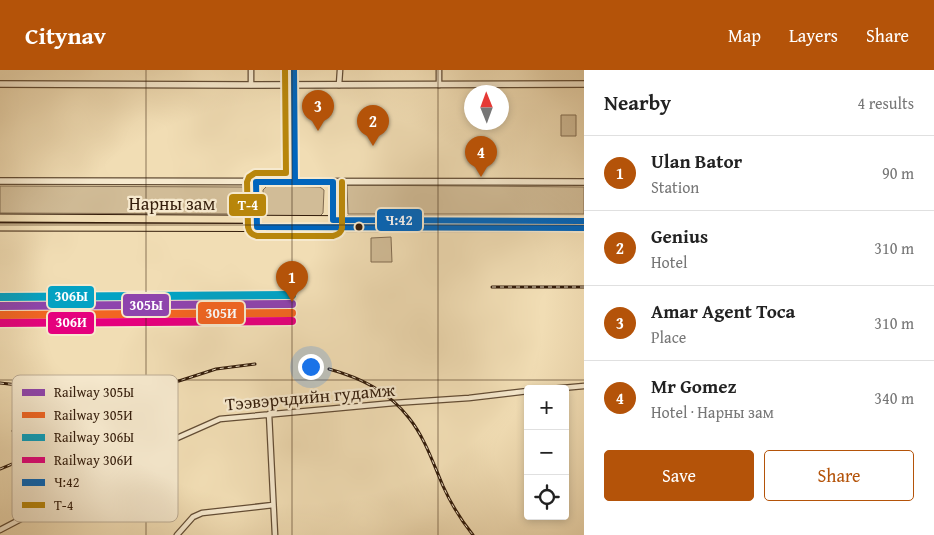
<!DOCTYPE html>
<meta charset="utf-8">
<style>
:root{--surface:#fff;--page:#f6f6f6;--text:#222;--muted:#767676;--line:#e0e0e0;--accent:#b45309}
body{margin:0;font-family:"Gentium Book Plus",serif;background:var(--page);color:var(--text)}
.controls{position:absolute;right:15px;bottom:15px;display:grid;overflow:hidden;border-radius:5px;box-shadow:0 2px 8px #0003}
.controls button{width:45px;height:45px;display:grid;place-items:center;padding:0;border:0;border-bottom:1px solid var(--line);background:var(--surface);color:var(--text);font:25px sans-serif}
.compass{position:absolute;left:464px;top:15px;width:45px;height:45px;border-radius:50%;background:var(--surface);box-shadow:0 2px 8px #0003;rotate:359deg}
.you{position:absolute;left:310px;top:296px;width:18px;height:18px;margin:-12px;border:4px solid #fff;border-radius:50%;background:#1a73e8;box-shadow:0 0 0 8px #1a73e833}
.badge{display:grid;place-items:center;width:32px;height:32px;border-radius:50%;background:var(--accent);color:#fff;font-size:16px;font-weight:700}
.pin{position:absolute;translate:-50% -41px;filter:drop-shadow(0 1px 2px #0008)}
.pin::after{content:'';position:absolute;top:26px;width:18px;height:15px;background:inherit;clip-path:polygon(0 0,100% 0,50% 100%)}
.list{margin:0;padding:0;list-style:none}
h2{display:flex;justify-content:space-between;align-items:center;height:65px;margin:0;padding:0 20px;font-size:21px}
h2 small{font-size:16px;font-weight:400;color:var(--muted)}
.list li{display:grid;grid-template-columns:32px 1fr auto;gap:15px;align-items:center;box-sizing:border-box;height:75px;padding:0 20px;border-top:1px solid var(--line)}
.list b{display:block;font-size:19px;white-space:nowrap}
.list p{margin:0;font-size:16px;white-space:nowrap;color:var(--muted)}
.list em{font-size:16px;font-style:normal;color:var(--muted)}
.actions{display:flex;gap:10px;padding:15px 20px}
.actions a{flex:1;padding:11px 0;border:1px solid var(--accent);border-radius:5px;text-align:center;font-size:18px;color:var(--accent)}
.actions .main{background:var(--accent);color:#fff}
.icon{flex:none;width:28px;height:28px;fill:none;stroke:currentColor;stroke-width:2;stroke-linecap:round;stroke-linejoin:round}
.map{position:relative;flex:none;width:584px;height:465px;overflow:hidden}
header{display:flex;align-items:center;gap:30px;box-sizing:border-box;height:70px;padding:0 25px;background:var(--accent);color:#fff}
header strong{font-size:24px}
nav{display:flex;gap:28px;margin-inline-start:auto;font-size:18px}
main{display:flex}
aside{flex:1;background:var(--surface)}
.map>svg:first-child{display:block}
</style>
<header>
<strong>Citynav</strong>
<nav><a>Map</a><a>Layers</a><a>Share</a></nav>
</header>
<main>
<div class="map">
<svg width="584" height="465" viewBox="0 0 584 465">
<rect width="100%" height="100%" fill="#f1ddb4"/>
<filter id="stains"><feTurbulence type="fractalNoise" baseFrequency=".004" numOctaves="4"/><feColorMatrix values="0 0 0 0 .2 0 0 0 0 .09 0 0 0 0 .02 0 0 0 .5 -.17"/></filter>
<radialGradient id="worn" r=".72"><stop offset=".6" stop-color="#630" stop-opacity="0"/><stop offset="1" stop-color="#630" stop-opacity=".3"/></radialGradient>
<path fill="#d1bc97" stroke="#826c51" d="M561 45H576V66H561Z
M347 115 584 117V144H348Z
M0 116 243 117V144L0 143Z
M267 116 320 117 324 120 323 143 320 146H267L264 143 263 120Z
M391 167 392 192H371V168Z"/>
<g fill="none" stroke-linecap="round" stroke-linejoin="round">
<g stroke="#634d35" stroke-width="7">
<path id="minor" d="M251 15V0
M339 15 340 0
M439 15V0
M551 319 584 316
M269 344 275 465
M0 460 168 372 220 349 394 333 469 328 528 321
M177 465 193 447 202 443 273 435"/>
</g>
<g stroke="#634d35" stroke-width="8">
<path id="tertiary" d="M294 0 295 112
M0 14 251 15 584 14
M0 111 584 112
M256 112V152
M333 112V153"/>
</g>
<g stroke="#341d0b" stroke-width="9">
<path id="primary" d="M0 148 584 151
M0 157 584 158"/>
</g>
<use href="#minor" stroke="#f6e9ce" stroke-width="4.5"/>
<use href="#tertiary" stroke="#f6e9ce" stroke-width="5.5"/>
<use href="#primary" stroke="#f1ddb4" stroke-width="7"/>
<g stroke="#341d0b" stroke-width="3">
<path id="rail" d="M492 217H584
M0 230H95
M329 299C361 308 388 321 409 348 425 368 433 393 443 416 451 434 461 450 473 465
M0 313 90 323 127 324 151 320 216 299 255 294
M13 361 51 349 123 328
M0 399 29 387 154 324"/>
</g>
<use href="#rail" stroke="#f6e9ce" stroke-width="1" stroke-dasharray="4" stroke-linecap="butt"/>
<g stroke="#f6e9ce" stroke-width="10">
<path id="bus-1" d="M294 0 295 112
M584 151 333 150V112H256L257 157 584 158"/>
</g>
<g stroke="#f6e9ce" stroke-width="10">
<path id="bus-2" d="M285 0 286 103H255L249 107 247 112 248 157C249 162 252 165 257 166H333C338 165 341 163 342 158V112"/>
</g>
<use href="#bus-1" stroke="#0065bd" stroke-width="6"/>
<use href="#bus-2" stroke="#b8860b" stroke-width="6"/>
<g stroke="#f6e9ce" stroke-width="11">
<path id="rail-1" d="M0 236 292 234"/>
</g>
<g stroke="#f6e9ce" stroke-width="11">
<path id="rail-2" d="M0 245 292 243"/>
</g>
<g stroke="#f6e9ce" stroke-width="11">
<path id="rail-3" d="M0 227 292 225"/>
</g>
<g stroke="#f6e9ce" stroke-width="11">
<path id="rail-4" d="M0 253 292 251"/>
</g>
<use href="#rail-1" stroke="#8e44ad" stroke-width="8"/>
<use href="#rail-2" stroke="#f26522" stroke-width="8"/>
<use href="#rail-3" stroke="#03a2c4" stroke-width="8"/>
<use href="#rail-4" stroke="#e5007d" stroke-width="8"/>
</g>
<path fill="none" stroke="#341d0b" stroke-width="1" stroke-opacity="0.55" d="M146 0V465M292 0V465M438 0V465M0 155H584M0 310H584"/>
<circle fill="#341d0b" stroke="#f6e9ce" stroke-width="2" cx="359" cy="157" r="4.5"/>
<g text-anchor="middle" stroke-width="4.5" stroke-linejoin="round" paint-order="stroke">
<g font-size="18" fill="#341d0b" stroke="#f6e9ce">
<text x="172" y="140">Нарны зам</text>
<text transform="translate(310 327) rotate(-5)" y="6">Тээвэрчдийн гудамж</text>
</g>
</g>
<rect x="12" y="305" width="166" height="147" rx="8" fill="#f6e9ce" stroke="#bcac94" stroke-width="1"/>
<rect x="22" y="319" width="23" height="7" fill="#8e44ad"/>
<rect x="22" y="342" width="23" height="6" fill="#f26522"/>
<rect x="22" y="364" width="23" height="7" fill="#03a2c4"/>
<rect x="22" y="387" width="23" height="6" fill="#e5007d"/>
<rect x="22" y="409" width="23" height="7" fill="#0065bd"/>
<rect x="22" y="432" width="23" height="6" fill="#b8860b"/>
<g font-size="14" fill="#341d0b">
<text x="54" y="327">Railway 305Ы</text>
<text x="54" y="350">Railway 305И</text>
<text x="54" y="372">Railway 306Ы</text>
<text x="54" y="395">Railway 306И</text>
<text x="54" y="417">Ч:42</text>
<text x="54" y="440">Т-4</text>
</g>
<g stroke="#f6e9ce" stroke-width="2">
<rect x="228" y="123" width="39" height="24" rx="5" fill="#b8860b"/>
<rect x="376" y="138" width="47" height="24" rx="5" fill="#0065bd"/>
<rect x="47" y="215" width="48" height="24" rx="5" fill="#03a2c4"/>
<rect x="122" y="223" width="48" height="24" rx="5" fill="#8e44ad"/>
<rect x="197" y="231" width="48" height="24" rx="5" fill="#f26522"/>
<rect x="47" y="241" width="48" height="24" rx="5" fill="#e5007d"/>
</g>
<g font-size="14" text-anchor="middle" font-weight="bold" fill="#fff">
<text x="248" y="140">Т-4</text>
<text x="399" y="155">Ч:42</text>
<text x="71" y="231">306Ы</text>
<text x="146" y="240">305Ы</text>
<text x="221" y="248">305И</text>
<text x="71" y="257">306И</text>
</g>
<rect width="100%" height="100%" filter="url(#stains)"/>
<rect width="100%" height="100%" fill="url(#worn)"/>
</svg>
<div class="controls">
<button>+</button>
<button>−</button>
<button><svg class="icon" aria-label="locate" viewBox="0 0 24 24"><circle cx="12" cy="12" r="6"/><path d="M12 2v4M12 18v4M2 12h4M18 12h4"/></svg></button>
</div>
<svg class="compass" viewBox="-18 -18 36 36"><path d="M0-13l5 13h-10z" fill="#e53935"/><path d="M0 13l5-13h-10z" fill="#767676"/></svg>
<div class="you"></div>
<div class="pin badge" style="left:292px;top:232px">1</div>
<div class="pin badge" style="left:373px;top:76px">2</div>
<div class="pin badge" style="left:318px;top:61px">3</div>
<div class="pin badge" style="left:481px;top:107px">4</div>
</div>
<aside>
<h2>Nearby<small>4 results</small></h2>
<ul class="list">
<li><span class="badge">1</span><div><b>Ulan Bator</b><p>Station</p></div><em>90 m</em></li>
<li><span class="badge">2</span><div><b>Genius</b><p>Hotel</p></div><em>310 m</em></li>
<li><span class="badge">3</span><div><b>Amar Agent Toca</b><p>Place</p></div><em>310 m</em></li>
<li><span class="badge">4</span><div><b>Mr Gomez</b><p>Hotel · Нарны зам</p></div><em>340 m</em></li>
</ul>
<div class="actions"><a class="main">Save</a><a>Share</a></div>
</aside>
</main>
